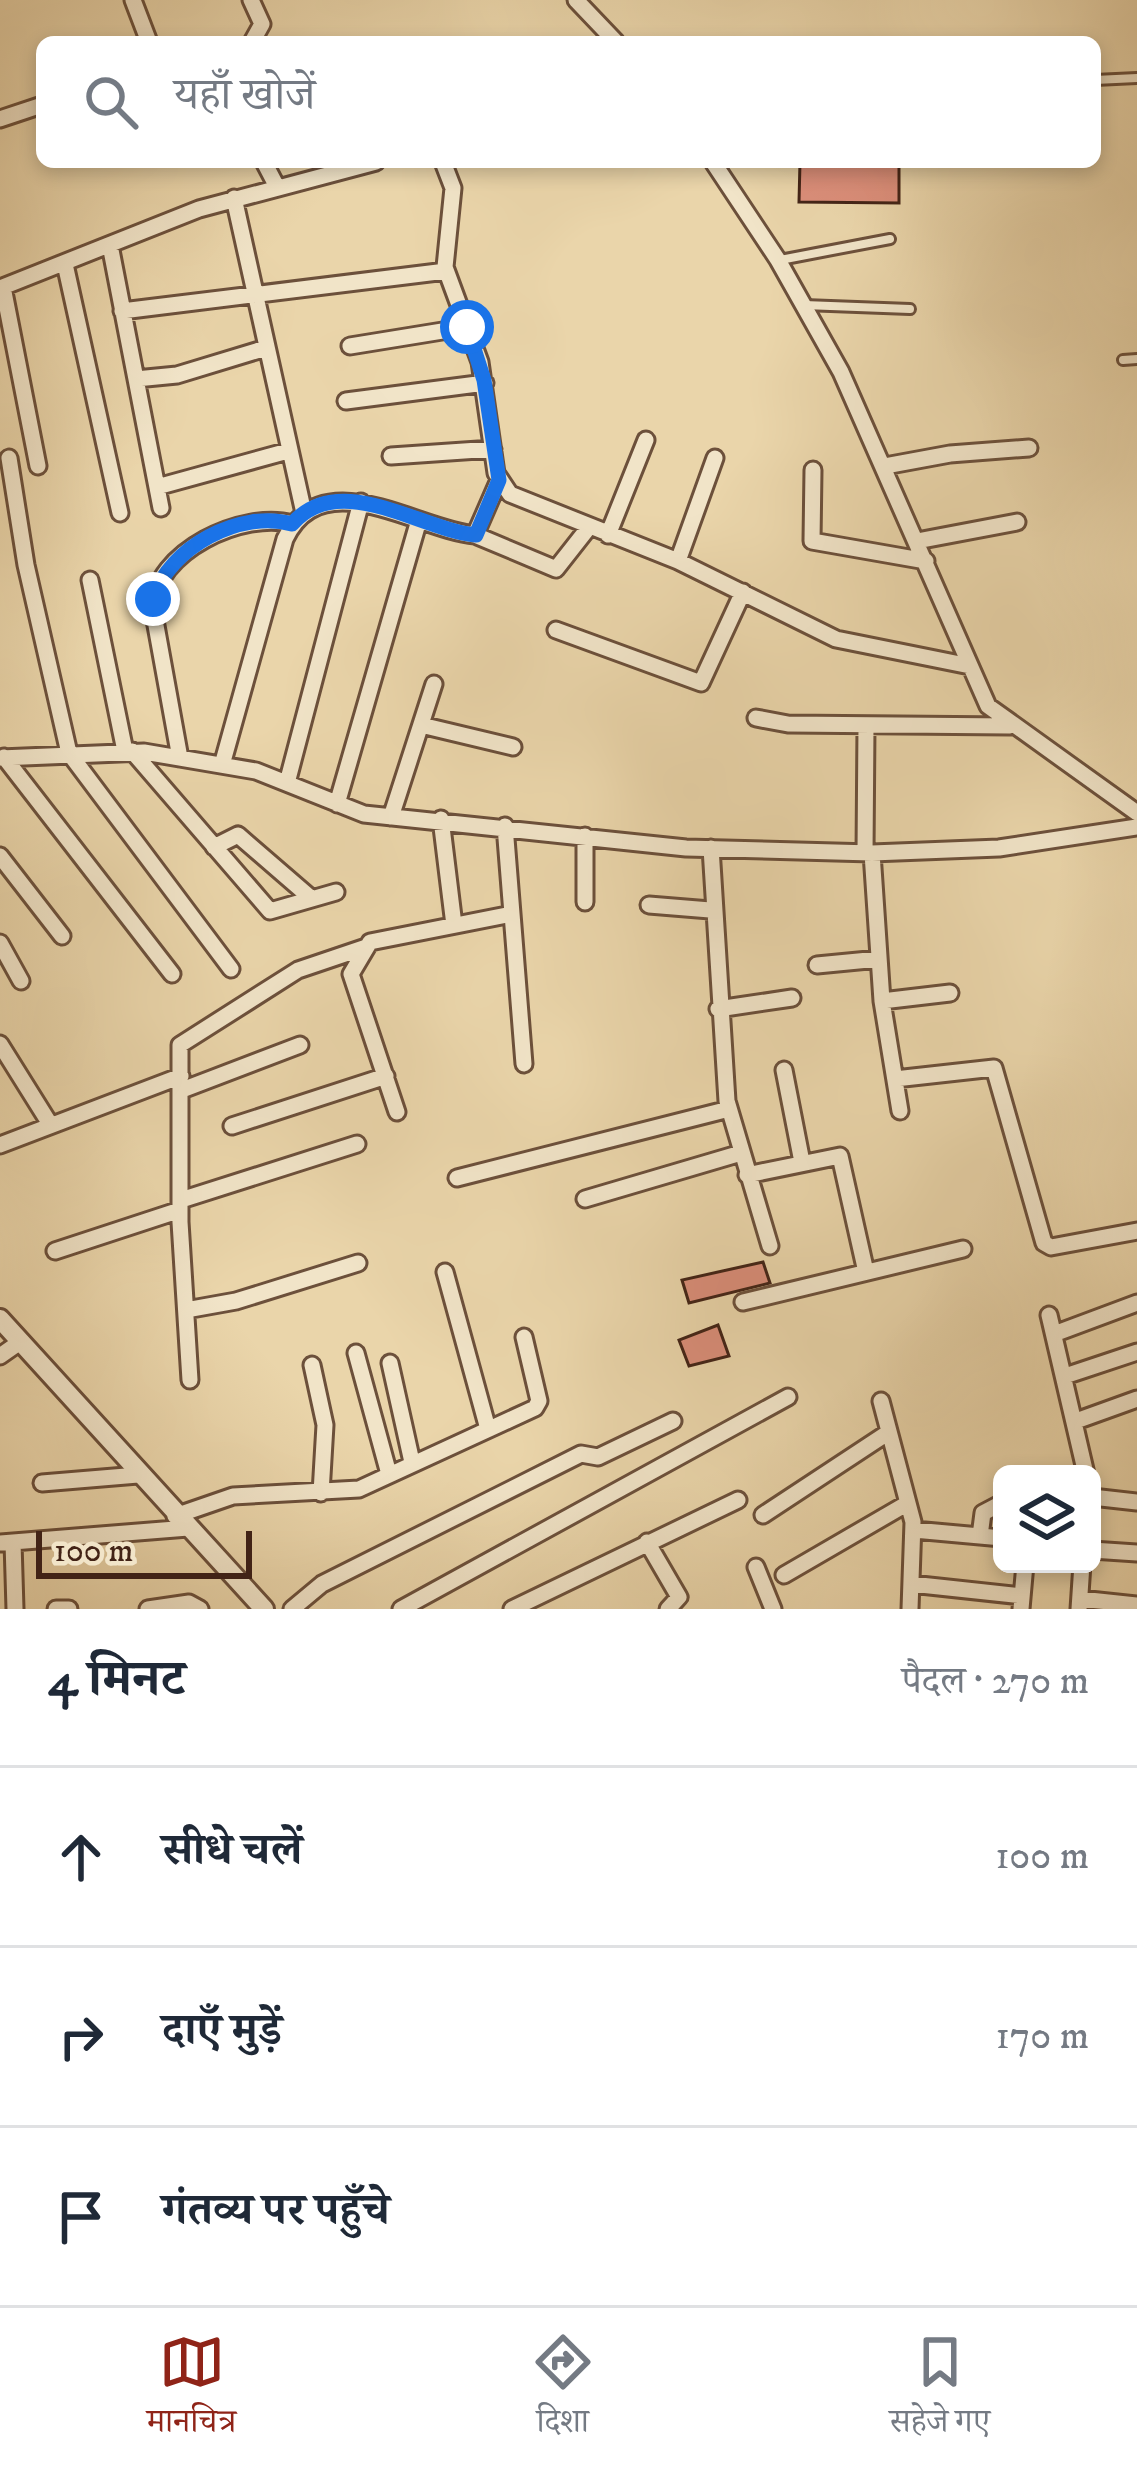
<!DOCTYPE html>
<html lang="hi">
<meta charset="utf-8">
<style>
:root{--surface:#fff;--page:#f6f6f7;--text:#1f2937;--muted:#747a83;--line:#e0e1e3;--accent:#8f2418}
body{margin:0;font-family:"IM FELL DW Pica","Noto Serif Devanagari",serif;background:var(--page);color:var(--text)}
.controls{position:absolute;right:36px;bottom:36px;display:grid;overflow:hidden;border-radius:18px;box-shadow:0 6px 18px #0003}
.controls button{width:108px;height:108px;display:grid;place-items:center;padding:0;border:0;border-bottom:3px solid var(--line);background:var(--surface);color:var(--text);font:60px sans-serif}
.scale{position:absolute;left:36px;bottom:30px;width:216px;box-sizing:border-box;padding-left:12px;border:6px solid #422316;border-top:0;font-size:33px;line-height:42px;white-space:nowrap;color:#422316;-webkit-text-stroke:9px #f1e4c8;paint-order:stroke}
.stop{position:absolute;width:36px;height:36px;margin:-27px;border:9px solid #1a73e8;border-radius:50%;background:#fff}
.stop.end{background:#1a73e8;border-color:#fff;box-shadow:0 3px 12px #0008}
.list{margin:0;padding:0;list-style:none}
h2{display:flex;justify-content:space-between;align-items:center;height:156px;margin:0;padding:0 48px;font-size:51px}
h2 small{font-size:39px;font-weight:400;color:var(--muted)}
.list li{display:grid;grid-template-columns:78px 1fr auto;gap:36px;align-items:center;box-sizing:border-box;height:180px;padding:0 48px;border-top:3px solid var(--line)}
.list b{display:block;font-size:45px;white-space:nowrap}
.list em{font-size:39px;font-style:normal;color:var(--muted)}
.icon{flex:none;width:66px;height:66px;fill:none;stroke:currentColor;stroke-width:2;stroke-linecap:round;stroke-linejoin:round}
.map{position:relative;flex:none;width:1137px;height:1609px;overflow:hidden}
.search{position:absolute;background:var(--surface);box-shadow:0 6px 18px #0003;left:36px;right:36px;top:36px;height:132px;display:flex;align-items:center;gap:30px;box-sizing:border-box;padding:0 42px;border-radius:18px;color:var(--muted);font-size:45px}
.sheet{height:696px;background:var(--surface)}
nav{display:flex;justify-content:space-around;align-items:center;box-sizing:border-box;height:168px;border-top:3px solid var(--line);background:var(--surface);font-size:33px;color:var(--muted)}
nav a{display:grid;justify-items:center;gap:6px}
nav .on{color:var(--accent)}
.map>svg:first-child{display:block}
</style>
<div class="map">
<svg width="1137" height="1609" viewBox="0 0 1137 1609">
<rect width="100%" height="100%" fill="#ead5aa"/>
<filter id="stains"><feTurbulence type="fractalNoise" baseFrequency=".00167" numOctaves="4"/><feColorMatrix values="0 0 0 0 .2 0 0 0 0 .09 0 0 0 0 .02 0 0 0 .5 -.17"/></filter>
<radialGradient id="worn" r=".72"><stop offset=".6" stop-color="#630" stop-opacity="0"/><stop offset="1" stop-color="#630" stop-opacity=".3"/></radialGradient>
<path fill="#db8e7a" stroke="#422316" stroke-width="3" d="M800 162H899V203L799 202Z
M763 1262 770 1283 689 1303 682 1280Z
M718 1325 729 1356 689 1366 679 1340Z"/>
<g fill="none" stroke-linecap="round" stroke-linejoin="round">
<g stroke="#6c503b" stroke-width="14">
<path id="service" d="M1095 80 1137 78
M780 260 890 239
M804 305 910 309
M1123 360 1137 359"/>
</g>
<g stroke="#6c503b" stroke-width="21">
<path id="minor" d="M133 0 149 42
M251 0 262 24 252 42
M576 0 616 42
M0 119 42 105
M264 162 276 185
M443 162 453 188 445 267 480 362 496 473 510 494 678 561 836 639 970 666
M713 162 778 260 841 372 988 706 1137 813
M234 198 304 513
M110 245 161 508
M65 264 120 513
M3 287 38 466
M0 288 199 209 376 162
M122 311 446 271
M350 346 467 327
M136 379 177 375 266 348
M346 401 485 383
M391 456 493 449
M9 458 26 565 69 753 231 969
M885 466 950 454 1029 448
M813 470 812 541 926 561
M157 487 288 451
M475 535 556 569 589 527
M608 535 646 440
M917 541 1017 522
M678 561 715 458
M90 580 125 751
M556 630 701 683 743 592
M756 718 788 724 1010 726
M421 725 513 747
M132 751 270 911 336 892
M4 757 172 974
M0 758 144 752 256 771 364 814 686 848 872 853 999 848 1137 827
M180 758 153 609C153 551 245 510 292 524
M222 765 285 539C322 461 418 530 475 535L499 480
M287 783 361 502
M337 804 419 520
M391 817 434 684
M441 819 454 925
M505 826 524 1064
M585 836V902
M214 847 238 835 312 899
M711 848 727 1101 770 1246
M865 853 866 726
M872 853 882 1001 900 1111
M0 856 62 936
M649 905 710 910
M0 943 21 981
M817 965 879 959
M882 1001 950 993
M718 1009 792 998
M0 1044 50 1124
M784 1070 802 1162
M895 1079 994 1068 1044 1243 1051 1247 1137 1231
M182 1090 300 1045
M397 1112 351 974 370 942 512 914
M232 1126 386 1076
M0 1145 181 1076
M747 1175 840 1156 866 1272
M457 1178 729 1109
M585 1199 741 1153
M181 1200 357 1144
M55 1251 180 1210
M445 1272 488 1429
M743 1302 963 1249
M186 1310 236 1301 358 1263
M1049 1315 1086 1474
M1054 1334 1137 1303
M356 1353 389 1474
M0 1356 20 1342
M390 1363 412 1462
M312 1365 325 1425 321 1493
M1065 1376 1137 1352
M190 1380 180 1222V1045L298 970 366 947
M881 1401 913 1522 910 1609
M1076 1421 1137 1399
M42 1483 138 1475
M1092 1497 1137 1502
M763 1515 889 1432
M175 1516 233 1496 359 1489 535 1408 539 1401 524 1337
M914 1530 1002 1538
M980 1536 983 1513 1002 1503
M13 1542 15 1609
M647 1542 679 1597 668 1609
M0 1543 188 1528
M1092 1550 1137 1553
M756 1567 773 1609
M784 1575 908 1503
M911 1584 1022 1596
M1080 1599 1137 1605
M56 1609H69
M148 1609 189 1603 200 1609
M292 1609 322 1584 581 1454 598 1457 673 1421
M401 1609 788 1397
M512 1609 738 1500
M1021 1609 1025 1564
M1079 1609 1082 1564"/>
</g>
<g stroke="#6c503b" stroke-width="24">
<path id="tertiary" d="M0 1319 264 1609"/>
</g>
<use href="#service" stroke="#f1e4c8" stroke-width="8"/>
<use href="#minor" stroke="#f1e4c8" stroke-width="15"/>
<use href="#tertiary" stroke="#f1e4c8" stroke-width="18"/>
</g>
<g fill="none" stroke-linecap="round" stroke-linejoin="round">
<path stroke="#1a73e8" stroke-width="15" d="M153 599C169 547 241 509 292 524 340 469 420 530 476 535L499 480 484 380 467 327"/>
</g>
<rect width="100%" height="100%" filter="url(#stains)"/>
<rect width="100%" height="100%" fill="url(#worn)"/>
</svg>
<div class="controls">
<button><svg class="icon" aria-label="layers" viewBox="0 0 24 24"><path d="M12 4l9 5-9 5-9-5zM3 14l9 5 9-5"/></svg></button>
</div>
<div class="scale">100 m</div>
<div class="stop" style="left:467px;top:327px"></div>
<div class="stop end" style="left:153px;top:599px"></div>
<div class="search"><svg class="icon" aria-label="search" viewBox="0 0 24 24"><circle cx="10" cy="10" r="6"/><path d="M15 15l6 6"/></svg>यहाँ खोजें</div>
</div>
<section class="sheet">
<h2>4 मिनट<small>पैदल · 270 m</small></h2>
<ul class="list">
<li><svg class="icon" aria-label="ahead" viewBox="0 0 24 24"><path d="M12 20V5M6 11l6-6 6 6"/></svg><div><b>सीधे चलें</b></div><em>100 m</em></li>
<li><svg class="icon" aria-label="right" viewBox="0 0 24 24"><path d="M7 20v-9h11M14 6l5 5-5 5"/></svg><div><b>दाएँ मुड़ें</b></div><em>170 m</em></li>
<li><svg class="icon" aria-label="arrive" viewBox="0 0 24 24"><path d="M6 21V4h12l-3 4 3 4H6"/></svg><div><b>गंतव्य पर पहुँचे</b></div></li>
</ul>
</section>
<nav>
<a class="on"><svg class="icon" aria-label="map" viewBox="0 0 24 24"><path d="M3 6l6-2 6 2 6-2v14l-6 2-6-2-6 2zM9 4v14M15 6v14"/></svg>मानचित्र</a>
<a><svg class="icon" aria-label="directions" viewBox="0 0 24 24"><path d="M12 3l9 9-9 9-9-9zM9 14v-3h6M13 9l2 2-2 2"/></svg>दिशा</a>
<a><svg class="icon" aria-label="saved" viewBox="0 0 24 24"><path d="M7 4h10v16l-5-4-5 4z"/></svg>सहेजे गए</a>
</nav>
